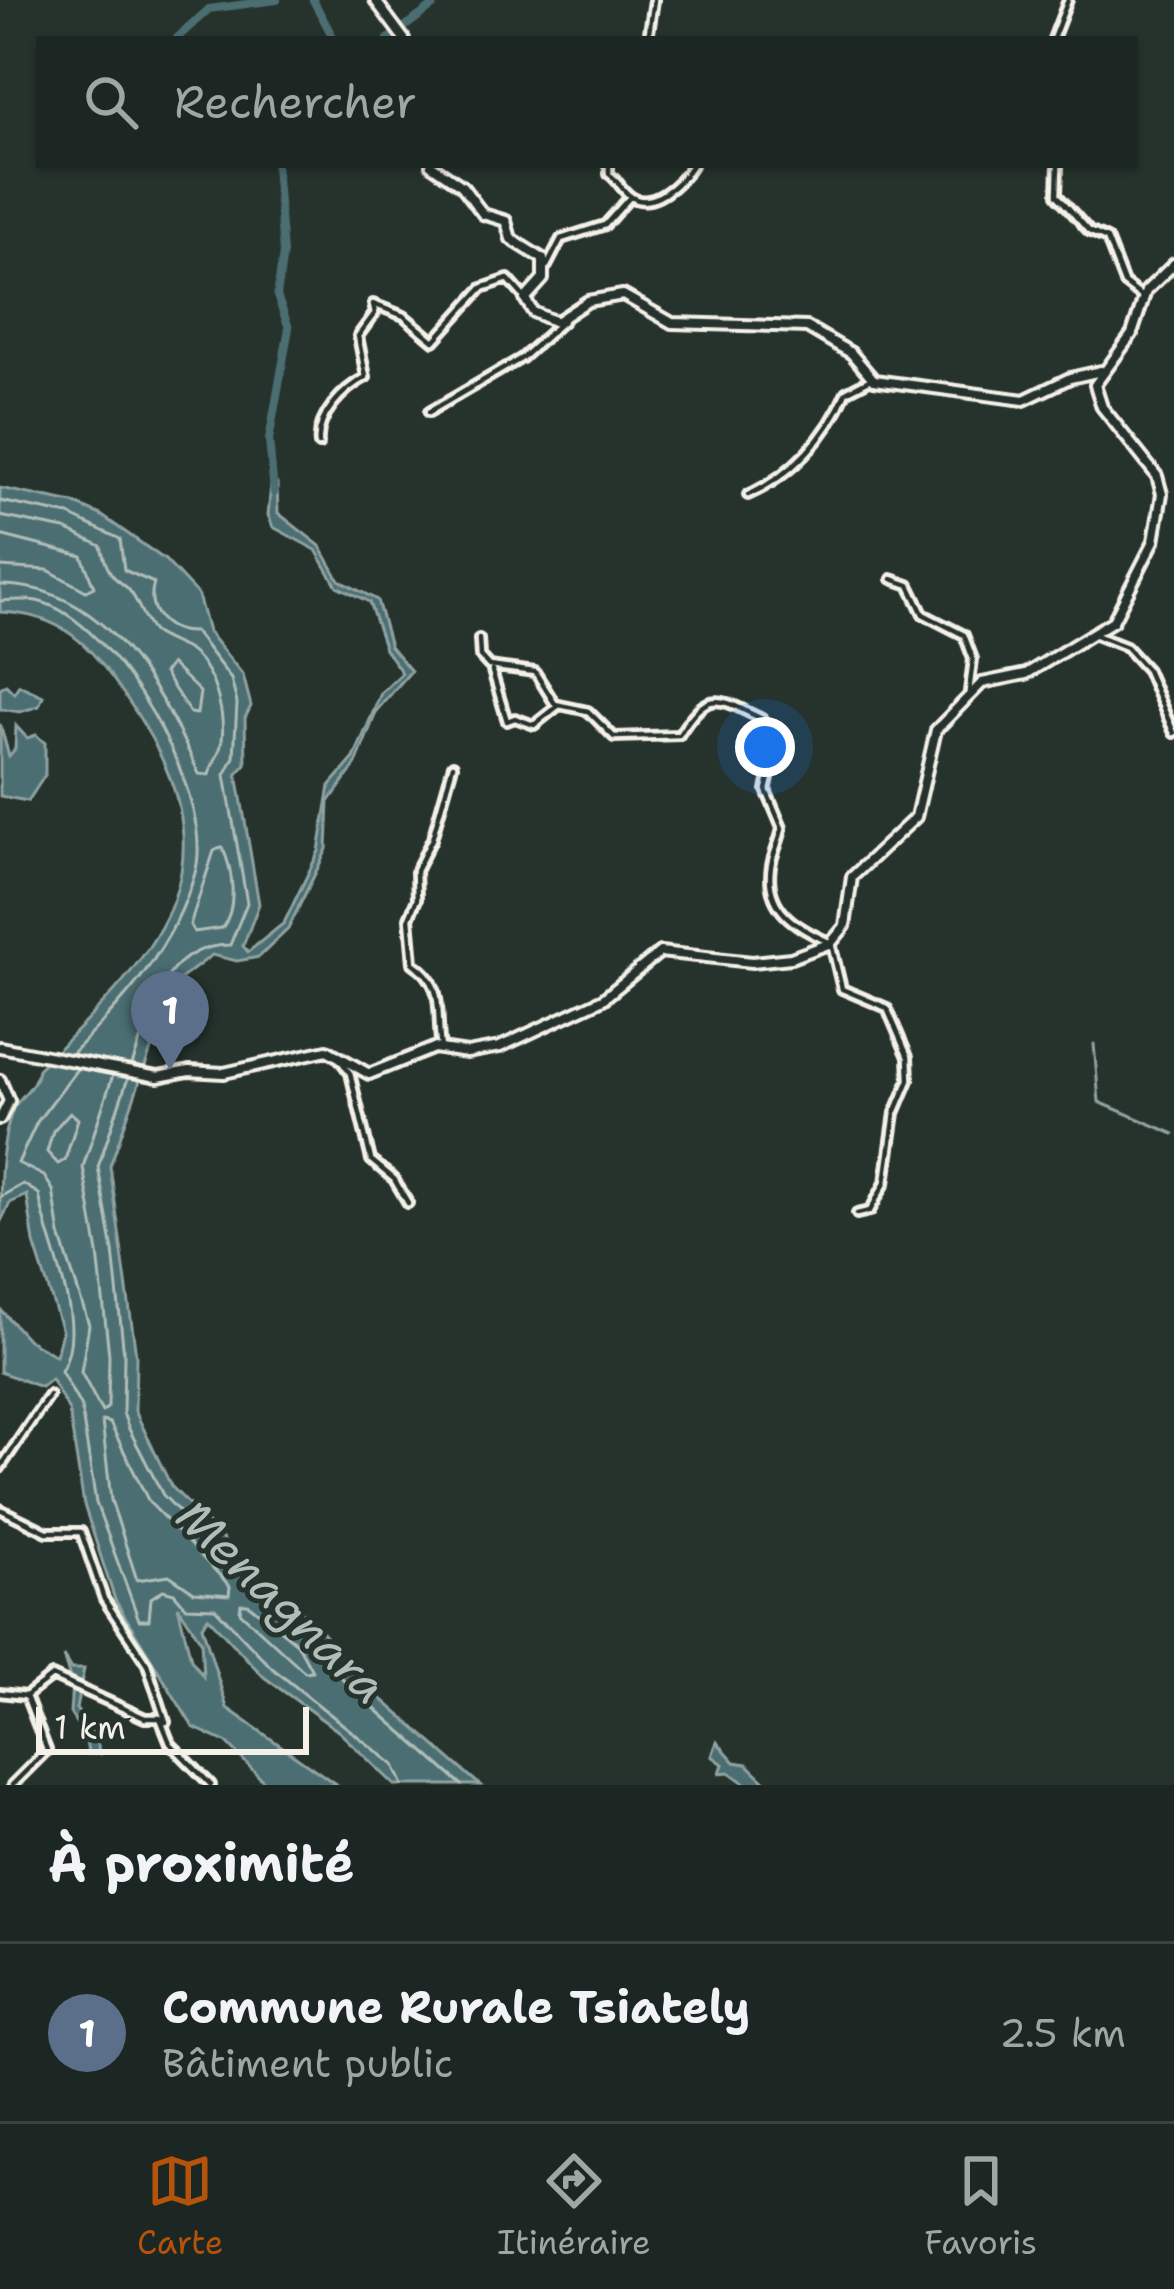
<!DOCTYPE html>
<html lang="fr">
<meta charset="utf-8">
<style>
:root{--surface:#1c2622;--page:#252e2a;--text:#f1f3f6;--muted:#a0a5a5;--line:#3a4340;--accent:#b45309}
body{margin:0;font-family:"Shantell Sans",sans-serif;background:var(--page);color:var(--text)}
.scale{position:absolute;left:36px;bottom:30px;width:273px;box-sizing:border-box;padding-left:12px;border:6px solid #f4f1e8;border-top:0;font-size:33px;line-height:42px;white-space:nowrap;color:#f4f1e8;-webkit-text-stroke:9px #26332d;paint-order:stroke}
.you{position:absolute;left:765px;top:747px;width:42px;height:42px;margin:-30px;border:9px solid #fff;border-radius:50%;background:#1a73e8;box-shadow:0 0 0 18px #1a73e833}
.badge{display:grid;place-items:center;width:78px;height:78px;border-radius:50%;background:var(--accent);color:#fff;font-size:39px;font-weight:700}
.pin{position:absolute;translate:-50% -99px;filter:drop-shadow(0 3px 6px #0008)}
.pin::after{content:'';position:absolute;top:63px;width:42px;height:36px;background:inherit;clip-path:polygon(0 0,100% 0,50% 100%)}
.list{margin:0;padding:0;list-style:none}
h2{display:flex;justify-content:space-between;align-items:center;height:156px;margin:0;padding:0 48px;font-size:51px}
h2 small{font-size:39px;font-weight:400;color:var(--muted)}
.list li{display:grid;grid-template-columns:78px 1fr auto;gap:36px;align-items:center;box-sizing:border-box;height:180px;padding:0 48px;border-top:3px solid var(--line)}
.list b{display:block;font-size:45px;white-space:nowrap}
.list p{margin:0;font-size:39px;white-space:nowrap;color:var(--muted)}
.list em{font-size:39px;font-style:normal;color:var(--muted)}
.icon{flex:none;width:66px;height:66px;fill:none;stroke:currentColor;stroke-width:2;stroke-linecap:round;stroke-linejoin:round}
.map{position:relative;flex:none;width:1174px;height:1785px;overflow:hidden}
.search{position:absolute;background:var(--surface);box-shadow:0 3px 9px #0004;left:36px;right:36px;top:36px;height:132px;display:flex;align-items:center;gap:30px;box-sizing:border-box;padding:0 42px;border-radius:0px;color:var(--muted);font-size:45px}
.sheet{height:336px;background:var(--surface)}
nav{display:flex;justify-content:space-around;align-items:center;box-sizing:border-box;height:168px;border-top:3px solid var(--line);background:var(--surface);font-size:33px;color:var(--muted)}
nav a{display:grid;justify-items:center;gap:6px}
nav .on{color:var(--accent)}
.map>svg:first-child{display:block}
</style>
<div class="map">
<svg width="1174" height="1785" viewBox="0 0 1174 1785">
<rect width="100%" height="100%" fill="#26332d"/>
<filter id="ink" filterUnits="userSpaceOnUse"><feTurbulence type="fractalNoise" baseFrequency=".00833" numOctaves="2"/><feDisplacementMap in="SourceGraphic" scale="24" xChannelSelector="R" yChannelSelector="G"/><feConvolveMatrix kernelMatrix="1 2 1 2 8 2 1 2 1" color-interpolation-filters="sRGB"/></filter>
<g filter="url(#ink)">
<path fill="#4b6e72" stroke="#8fa2a1" stroke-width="3" fill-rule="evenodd" d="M277 484 278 513 320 546 339 580 377 600 390 646 411 671 377 710 356 764 329 802 327 849 288 929 259 957 237 961 212 955 174 984 110 1166 136 1355 135 1411 171 1486 262 1580 317 1624 354 1675 480 1785H395L338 1731 264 1677 208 1617 202 1626 227 1708 337 1785H267L227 1743 193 1727 115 1600 84 1505 69 1411 51 1379 41 1387 0 1372V1309L28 1340 56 1356 62 1331 34 1243 27 1195 10 1203 0 1223C0 1186 0 1142 13 1109 22 1093 36 1087 38 1069 168 943 243 864 123 693 89 644 62 614 0 612V488L73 503 101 515 165 560 198 595 208 632 243 675 251 706 245 718 246 764 237 774 259 904 243 946 248 952 284 923 319 851 330 786 354 758 381 693 402 673 385 649 369 602 337 586 316 550 273 527 268 515 271 485ZM178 1606 201 1641 203 1676 191 1659Z
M19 685 43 696 39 706 20 712 0 709V688L6 685 14 693Z
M0 724 9 756 15 749 16 726 27 738 36 735 45 743V775L28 801 0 796Z
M63 1656 71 1669H84L76 1709 97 1738 99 1754H88L86 1739 70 1713 72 1684Z
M717 1742 735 1762 747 1764 769 1785H747L729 1772 720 1773 723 1764 712 1756Z"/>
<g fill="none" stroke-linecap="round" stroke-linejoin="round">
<path stroke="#b0bdb9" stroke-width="3" d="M0 501 69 515 120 539 124 570 154 583C145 612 166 633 195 632L231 679 237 703 234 757 225 775 247 903 230 945C162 945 151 1011 132 1065
M0 516 65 529 101 546C110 589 124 576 135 599 155 638 145 629 185 648 214 662 229 722 220 749 217 758 211 766 209 775L199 774C161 688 105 585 0 585
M0 535 82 556 94 587 86 591 48 570 0 567
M0 601C11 600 26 599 37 601 115 618 217 797 195 873 174 947 124 1002 71 1054
M171 664 200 692 197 714 190 713 164 673Z
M222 847C233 869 238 908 222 928L194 932 190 925 214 851Z
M77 1069 37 1122 18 1163 44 1176 53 1190 60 1235 89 1325 81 1372 102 1412 108 1407 109 1355 98 1253 83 1167 113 1075
M128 1078 98 1167 113 1251 124 1355 123 1413 129 1429 163 1495 254 1589 309 1633 346 1683 462 1785
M70 1112 78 1119 65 1160 58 1164 47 1152 53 1131Z
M0 1197 23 1184 39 1194C48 1251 90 1323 61 1371L81 1407 96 1503 139 1620H149L151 1598 163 1590 174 1593 186 1607 215 1608 272 1668 394 1765 403 1785
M102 1421 110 1423 149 1502 230 1586 229 1595 194 1592 169 1575 137 1580 111 1500Z
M241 1604H248L297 1643 312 1671 305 1672 240 1612Z"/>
<path stroke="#8fa2a1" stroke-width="3" d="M1094 1044 1099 1102 1174 1134"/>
<path stroke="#4b6e72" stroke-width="8" d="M313 0 334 39
M176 39 209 9 277 0
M388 39 433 6 429 0
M274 493 269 440 289 328 277 296 283 253 276 165"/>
<g stroke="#f4f1e8" stroke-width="14">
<path id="street" d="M648 39 654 0
M1053 39 1068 0
M609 165V174C618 180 621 189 629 195 650 213 681 183 692 165
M1058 165 1057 195 1089 231 1107 239 1124 283 1141 296
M547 266 561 239 605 225 630 197
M429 412 522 358 564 320
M319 444C316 416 343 389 366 377L358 336 375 313 373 304 404 316 434 341 482 288 508 279 524 297
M748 495C792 475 827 437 846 392L871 379
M892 579 909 585 923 614 964 635 973 659 969 692
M1093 634 1126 647 1147 670 1174 733
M479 639 480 656 489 666 535 672 555 704 588 711 614 737 679 735C710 686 719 699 762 719L773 761 766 790 782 828C780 841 773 853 771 866 764 910 797 928 831 943L842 989 887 1008 908 1057 909 1080 895 1113 885 1183 870 1211 857 1214
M492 671 507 721 515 718 534 725 558 706
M441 1048C435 1013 447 985 413 963L409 918 417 899 416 871 432 839 453 765
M341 1061 350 1073 371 1160 394 1179 408 1203
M0 1468 49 1395
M0 1509 47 1532H81L104 1599 147 1664 166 1722
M0 1693 26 1696 52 1676 145 1718H160L170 1743 211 1785
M12 1785 47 1750 26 1696"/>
</g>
<g stroke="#f4f1e8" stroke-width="16">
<path id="secondary" d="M375 0 404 39
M431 165 462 186 483 214 506 221 511 239 543 259V279L525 299 533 312 556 322 588 301 623 295 672 323 807 327 851 353 874 380 1024 400 1070 378 1101 371
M0 1047 158 1077 189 1071 224 1073 327 1050 369 1074 434 1048 467 1053 500 1047 603 999 660 952 752 962 791 958 831 943 845 926 852 877 916 817 936 730 982 683 1026 674 1113 621 1154 541 1162 494 1157 476 1102 407 1095 385 1132 334 1146 291 1174 264
M0 1080 9 1101 0 1119"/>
</g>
<use href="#street" stroke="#26332d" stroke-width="4.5"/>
<use href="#secondary" stroke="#26332d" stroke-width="8"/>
</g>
</g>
<g text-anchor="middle" stroke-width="10" stroke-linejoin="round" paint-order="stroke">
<g font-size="48" font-style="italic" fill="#b0bdb9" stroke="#26332d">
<text transform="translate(282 1601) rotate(44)" y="17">Menagnara</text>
</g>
</g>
</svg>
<div class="scale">1 km</div>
<div class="you"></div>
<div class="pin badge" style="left:170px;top:1070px;background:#5c6f8a">1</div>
<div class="search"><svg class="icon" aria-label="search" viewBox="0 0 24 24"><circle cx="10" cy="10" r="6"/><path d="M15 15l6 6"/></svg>Rechercher</div>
</div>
<section class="sheet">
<h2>À proximité<small></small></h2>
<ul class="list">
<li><span class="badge" style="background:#5c6f8a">1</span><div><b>Commune Rurale Tsiately</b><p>Bâtiment public</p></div><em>2.5 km</em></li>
</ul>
</section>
<nav>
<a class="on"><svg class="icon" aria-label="map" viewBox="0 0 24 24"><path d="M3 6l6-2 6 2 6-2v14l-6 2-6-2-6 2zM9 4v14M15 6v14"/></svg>Carte</a>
<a><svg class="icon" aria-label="directions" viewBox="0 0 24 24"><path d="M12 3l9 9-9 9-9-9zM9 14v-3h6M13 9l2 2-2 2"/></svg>Itinéraire</a>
<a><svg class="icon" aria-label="saved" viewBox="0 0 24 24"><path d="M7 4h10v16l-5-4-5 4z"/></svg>Favoris</a>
</nav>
